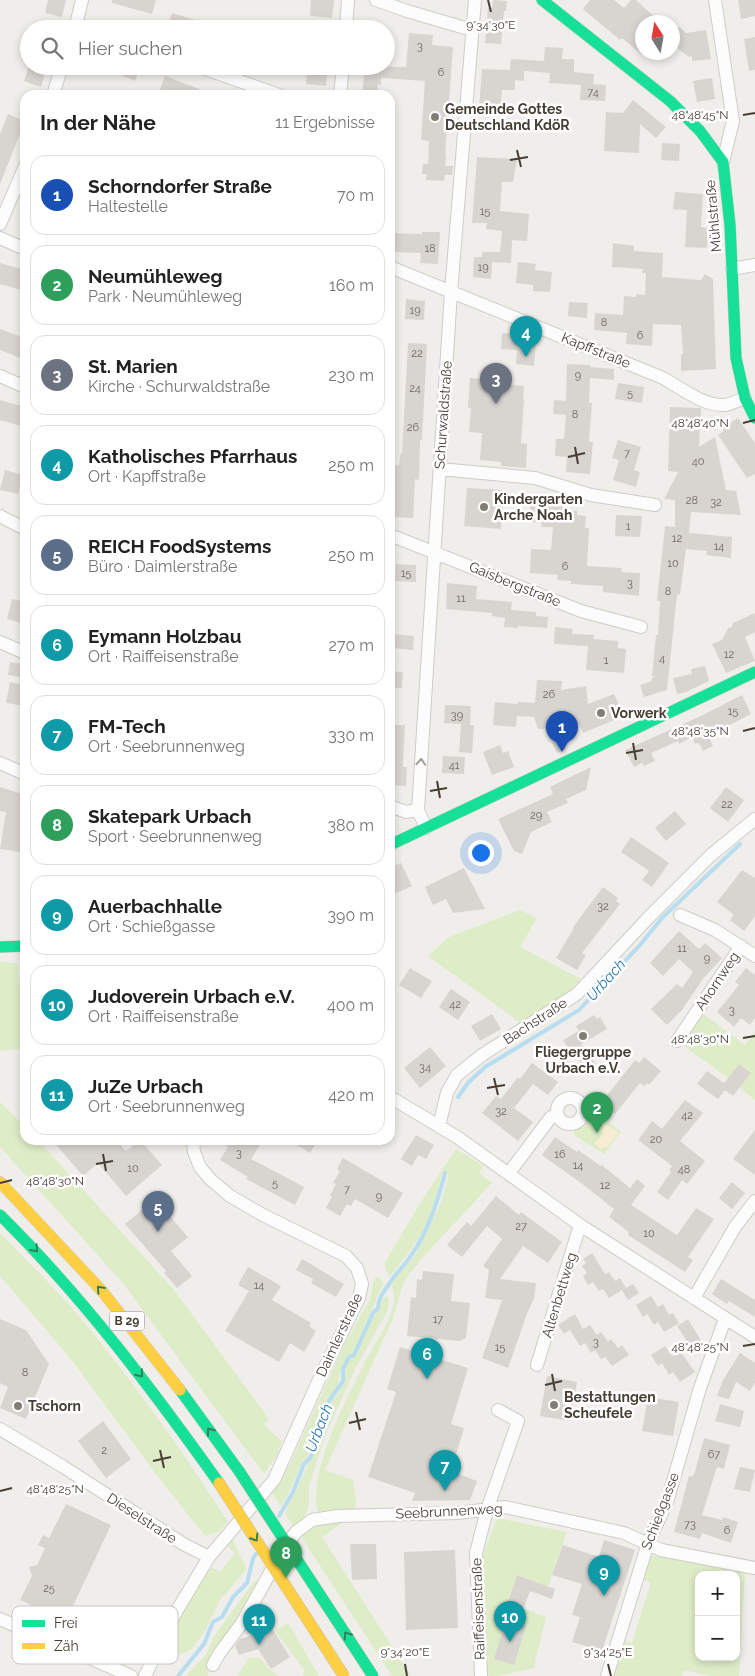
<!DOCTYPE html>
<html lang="de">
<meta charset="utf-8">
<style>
:root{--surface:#fff;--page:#f6f6f6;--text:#222;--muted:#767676;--line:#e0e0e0;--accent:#827c74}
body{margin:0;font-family:Raleway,sans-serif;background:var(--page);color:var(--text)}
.controls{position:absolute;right:15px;bottom:15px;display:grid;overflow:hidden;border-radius:10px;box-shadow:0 2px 8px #0003}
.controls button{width:45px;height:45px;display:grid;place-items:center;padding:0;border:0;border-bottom:1px solid var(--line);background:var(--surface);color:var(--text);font:25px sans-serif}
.compass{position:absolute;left:635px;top:15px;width:45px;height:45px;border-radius:50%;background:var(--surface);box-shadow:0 2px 8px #0003;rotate:349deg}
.you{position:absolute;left:480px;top:852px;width:18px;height:18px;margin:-12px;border:4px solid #fff;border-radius:50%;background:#1a73e8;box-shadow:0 0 0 8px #1a73e833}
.badge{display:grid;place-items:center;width:32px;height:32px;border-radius:50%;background:var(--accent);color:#fff;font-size:16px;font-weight:700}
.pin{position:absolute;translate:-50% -41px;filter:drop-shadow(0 1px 2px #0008)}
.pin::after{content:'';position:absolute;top:26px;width:18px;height:15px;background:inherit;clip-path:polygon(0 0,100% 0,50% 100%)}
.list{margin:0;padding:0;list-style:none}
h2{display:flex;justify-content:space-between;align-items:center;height:65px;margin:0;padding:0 20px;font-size:21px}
h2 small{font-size:16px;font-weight:400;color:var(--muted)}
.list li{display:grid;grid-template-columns:32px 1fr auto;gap:15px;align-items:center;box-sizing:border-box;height:80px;margin:0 10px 10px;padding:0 10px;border:1px solid var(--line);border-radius:15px}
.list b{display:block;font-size:19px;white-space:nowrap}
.list p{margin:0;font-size:16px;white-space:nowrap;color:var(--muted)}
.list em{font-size:16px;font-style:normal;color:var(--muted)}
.icon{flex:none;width:28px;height:28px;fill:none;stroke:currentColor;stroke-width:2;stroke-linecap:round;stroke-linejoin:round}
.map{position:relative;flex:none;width:755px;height:1676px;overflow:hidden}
.search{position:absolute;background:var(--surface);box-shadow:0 2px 8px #0003;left:20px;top:20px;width:375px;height:55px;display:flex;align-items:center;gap:12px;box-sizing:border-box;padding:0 18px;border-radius:28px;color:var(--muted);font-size:19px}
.panel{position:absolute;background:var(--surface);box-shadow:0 2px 8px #0003;left:20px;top:90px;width:375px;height:1055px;border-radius:15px}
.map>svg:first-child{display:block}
</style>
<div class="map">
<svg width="755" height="1676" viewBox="0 0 755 1676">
<rect width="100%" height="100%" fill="#f0eeea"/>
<path fill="#deecc8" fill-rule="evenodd" d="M520 910 537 918 520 947 581 979 560 1000 522 1024 428 956 449 937Z
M0 962 17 963 25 1029V1048L0 1051Z
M702 1013 745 1045 755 1032V1100L740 1088 750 1073 739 1064 728 1078 684 1046Z
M0 1102 25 1127V1140H38L174 1290 269 1419 264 1424 269 1430 282 1441 277 1455 264 1474 122 1282 0 1147Z
M597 1113 621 1132 604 1154 574 1135V1130C583 1128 588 1124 591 1115Z
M456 1149 484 1166 479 1173 492 1183 423 1257 404 1281 393 1318 325 1470 353 1480 356 1501 355 1510 324 1514 317 1511C310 1467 346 1400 366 1360 375 1344 392 1319 394 1301 395 1296 392 1288 391 1282L414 1257 441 1203 449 1173H442C439 1183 438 1193 435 1203 426 1232 408 1255 389 1277L384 1264 424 1197Z
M0 1233C26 1260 54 1287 79 1316 133 1381 182 1450 228 1522L218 1532 205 1536 159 1478 71 1359 0 1276Z
M376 1277 381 1279 383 1284 353 1353 347 1356 341 1369 337 1389 326 1403 325 1413 313 1433 308 1456 303 1461 289 1492 281 1507 272 1492 289 1466 343 1347 370 1299 373 1282Z
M387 1296 389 1301 387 1312 356 1367 325 1436 309 1486V1504L305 1516 294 1527 285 1513 316 1448 317 1434 328 1412 329 1404 339 1392 344 1381V1369L349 1360 355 1356 372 1319 380 1308V1301Z
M349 1518 322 1537 411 1676H392L300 1535 308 1527Z
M497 1518 567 1532 548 1586 517 1575 508 1602 546 1617 535 1661V1668L498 1676H489L487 1673 483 1555Z
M233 1540 247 1569 220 1600 205 1631 192 1649 180 1655 167 1666 166 1662H161C169 1627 192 1596 212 1567L220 1572 235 1553 228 1546Z
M650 1555 745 1572 739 1676H710L684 1670 682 1676H611L622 1640 632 1643 651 1582 641 1579ZM699 1575H736V1657H699Z
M255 1580 260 1585 243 1616 211 1656 208 1676H185L206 1655 214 1636Z
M288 1623 319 1676H303L305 1671 275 1631Z
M249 1658H260L271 1671 279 1676H237Z"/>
<path fill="#f6edd3" d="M606 1124 618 1133 609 1145 601 1149 595 1144V1142L603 1135 604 1133 600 1130Z"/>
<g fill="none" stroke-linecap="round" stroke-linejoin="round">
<path stroke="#b8dcf0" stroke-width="4" d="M458 1097 468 1083 485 1067 579 1010 640 945 662 918 740 844
M279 1516 293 1492 304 1464 310 1458 314 1449 315 1434 326 1414 327 1404 343 1381V1369L349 1357 354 1355 373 1313 378 1308C378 1297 385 1291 391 1281 397 1272 406 1264 412 1254 429 1230 438 1201 445 1173
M178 1676 204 1644 213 1622 222 1617 233 1597 247 1583 253 1559 256 1554"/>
</g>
<path fill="#d8d5d1" d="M48 0H66L62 17 45 13Z
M112 0H156L152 14 112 3Z
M311 0H334L332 18 310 16Z
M493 0 507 1 506 11H504L501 44 485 43 488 8H492Z
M590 0H614L624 8 631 0H636L660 22H642V55L622 38 620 40 583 9Z
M738 0H755V16L741 19Z
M172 13 216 26 215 29H167Z
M679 27 686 33 706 30 711 59 692 61V56L689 57 672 44V35Z
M409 33 433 35 432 45 453 47 445 155H446L445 166H453L452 175H445L444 181 426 180 427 174H422L423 164H428L429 141 421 140 425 81 381 78V85L378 84 377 95H362L365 66 406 67Z
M755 37V70L749 71 744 39Z
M545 47 563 48 562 59H574V72L594 74 593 84 606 85 605 101 580 100 581 85 549 83 550 73 524 71V81L515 80V90H502L500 111 479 109 482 69 510 70 511 59 544 61Z
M29 66H47L41 87 24 81Z
M99 66H141L135 81Z
M308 66H328L326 86 306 84Z
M165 76 212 94V95H168L159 92Z
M712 78 715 99 697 102 693 81Z
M633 100 666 127 656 138 640 124 639 153 604 151 606 112 623 113Z
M8 114 25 121 0 184V134Z
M662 143 680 144 679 161 661 160Z
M477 157 517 159 513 182H502L500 211 529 214 527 241 512 240 511 263 492 262 491 279 473 277 474 257H482V252H500L502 231 486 229 487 223H472Z
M675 192 703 194 701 227 708 228 707 248 685 247 687 210 673 209Z
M422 232H440L438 264 420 263 421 253 392 252V233L422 234Z
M613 243 634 246V251L663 253 662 277 701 280 705 274 713 279 716 369 681 371V354H683L681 325 653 324 652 346 626 344 627 333 594 330 595 313 623 315 624 296 636 297 637 294 645 295 646 273H642L643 269 612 267Z
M518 262 536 264 535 270 552 272 550 292 533 291V285L516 283Z
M0 263 25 270V291L0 284Z
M406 299 425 301 424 320 405 319Z
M569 302 588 303 587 318 568 316Z
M0 329 25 338V360L0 350Z
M502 333 513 334V338L536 341 534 366 516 364 517 350 501 349Z
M408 343 427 344 422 440H420L419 480 415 479 413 518 390 517V466L399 465 401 453H402Z
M567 364 590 365V367L614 369V380L590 378 589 403H592L589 442H593L590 474 566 472 567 457 555 456 556 439H564L566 415 553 414 554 400 566 401Z
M470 378 483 379V383L524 386 523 399 524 400 521 443 527 444 526 468 501 466V462L480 460 482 433 469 432 471 408H468Z
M618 383 644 387 642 403 615 399Z
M0 400 25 407V427L0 420Z
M670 407 701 408 699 447 715 437 726 490 736 491 741 515 691 512 689 533 732 537 731 558 706 555 707 551 686 549 680 594 677 595 667 690 644 697 640 685 652 681V678L656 676H652L656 635H658L660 601H657L665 526 675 527V500L664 499 678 472 668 471Z
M738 418 755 443V474L747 478 718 435 724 431 722 428Z
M618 440 641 447 634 470 640 472 636 487 613 480 619 460 612 458Z
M5 470 23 475 18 494 0 490Z
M467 488 504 490 501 529 464 526Z
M531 496 543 497V501H554V506L566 507V510L577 511V515L586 516 585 528H589L587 566 622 568 621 572 640 573 639 596 603 592V586L571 584V581L557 580 558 575 530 573 531 549 551 550 553 527H541L542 523 529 522Z
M616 515 642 516 640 537 615 536Z
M396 564 416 565V582L395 581Z
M447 583 477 586 476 599 512 602 511 610 536 612V616L548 617 547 628 518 626V628L504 627 505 618 492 616V613L446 609Z
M12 599 25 602V624L7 619Z
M755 613V632L745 637 755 661 726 673 712 644 722 640 729 627 731 628 733 623Z
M555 627 573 629 572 634 594 635 593 639 618 641V648L626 649 624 673 586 670 588 646 554 644Z
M394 634 414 636 413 650 392 648Z
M10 662 22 664 20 677 8 675Z
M705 666 709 681 686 692 677 694 673 678 692 674 691 669Z
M390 671 403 672 402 688H390Z
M537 680 562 681 561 690 586 686 588 704 614 694 624 716 583 733 578 722 560 730H556L566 749 557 753 545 729H538L534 717 517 716 516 727 493 725 495 702 518 704V702L535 703Z
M10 682 25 685V706L6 703Z
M742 695 751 714 708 736 713 746 703 751 699 743 695 744 692 737 679 744 678 741 651 753 655 761 644 766 642 763 634 767 625 750 699 717Z
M445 705 471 706 470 725H474L472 753 459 752 461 724 444 723Z
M390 725H405L403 767H407L406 786 390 785Z
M500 745 503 753 508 751 514 767 492 775 483 752Z
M443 756 465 757 464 774 442 773Z
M591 767 586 790 566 799 568 803 547 812 552 822 531 832 522 854 514 851 498 819 553 794 550 787Z
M0 787 25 795V829L20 852 0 849 6 812 0 811Z
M726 787 744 800 728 822 710 808Z
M675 811 686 824 666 841 655 828Z
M631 837 669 863 652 887 642 880 649 871 621 852Z
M401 863 412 886 390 896V868Z
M464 868 485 909 453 913 446 899 433 905 425 887Z
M742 870 755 878V916L744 931 730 920 734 915 717 902Z
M603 887 618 898 616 901 620 904 582 953 586 955 577 970 556 958 574 928 573 927Z
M679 931 699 949 705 943 722 958 703 979 682 1010 667 1025 651 1009 677 984 682 988 693 972 679 959 663 976 650 963Z
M410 968 432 981 421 998 399 985Z
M746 968 755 975V1018L750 1025 741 1018 734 1027 717 1012 739 985 735 982Z
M451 989 470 1002 458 1020 439 1007Z
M492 1014 501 1029 480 1041 471 1026Z
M594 1015 597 1019 600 1017 607 1029 581 1044 596 1064 587 1071 571 1050 570 1051 563 1040 579 1031 576 1026Z
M430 1047 446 1066 420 1088 404 1068Z
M644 1057 661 1071 649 1085 647 1083 644 1086 640 1083 615 1114 601 1103 635 1060 639 1063Z
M532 1063 558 1082 548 1095 533 1084 514 1108 533 1122 518 1141 482 1113 496 1096 501 1099 518 1077 520 1079Z
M739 1064 751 1073 733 1096 725 1090 718 1099 697 1084 707 1071 724 1083Z
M685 1100 703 1113 680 1141 705 1161 687 1184 682 1180 668 1200 657 1192 671 1172 669 1170 672 1166 638 1140 652 1121 662 1129Z
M755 1130V1175L733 1159Z
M416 1135 434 1145 426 1159 418 1155 412 1166 401 1159Z
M555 1137 577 1152 578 1150 601 1166 602 1165 630 1188 637 1179 645 1186 631 1205 677 1235 696 1208 714 1219 688 1257 693 1260 685 1272 628 1235 629 1232 609 1217 614 1209 585 1186 542 1155Z
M52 1140H116L126 1151 140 1140 162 1165 126 1196 98 1163 83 1176Z
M217 1140H263L251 1159 304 1187 295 1205 246 1179 248 1177 220 1160 228 1147Z
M289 1140H318L310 1153Z
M343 1158 403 1193 388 1218 355 1199 351 1206 347 1204 340 1216 326 1208 332 1196 330 1195 336 1184 333 1183 340 1171 337 1169Z
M732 1182 745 1193 732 1209 719 1198Z
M496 1196 519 1215 521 1212 562 1242 548 1263 523 1246 500 1279 536 1283 534 1299 528 1311 508 1368 482 1358 502 1300 485 1298 489 1270 483 1266 502 1239 487 1226 462 1257 447 1245 467 1222 471 1226Z
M155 1199 188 1237 171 1251 192 1276 177 1288 164 1273 166 1271 125 1224Z
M592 1253 605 1274 609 1272 615 1281 620 1278 626 1288 633 1284 639 1293 628 1300 622 1290 609 1298 603 1289 599 1291 593 1282 588 1285 583 1276 587 1273 582 1266 586 1263 583 1259Z
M302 1259 344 1284 336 1297 311 1283 313 1279 296 1270Z
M248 1267 281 1286 272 1300 311 1323 309 1326 316 1331 304 1352 290 1343 279 1362 225 1331 249 1291 238 1285Z
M423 1271 454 1274 451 1301 470 1303 466 1338 459 1341 407 1336 411 1297 416 1298 417 1279 422 1280Z
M721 1279 755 1300V1317L729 1301 727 1304 712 1294Z
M651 1296 658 1307 663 1304 669 1315 673 1313 679 1323 664 1332 658 1322 654 1325 647 1314 643 1317 636 1305Z
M575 1314 583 1329 590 1325 597 1335 601 1332 608 1342 611 1339 618 1348 622 1345 629 1355 612 1366 605 1357 601 1359 595 1350 591 1353 585 1343 580 1346 570 1330 564 1334 558 1325Z
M0 1319 26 1330 49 1364 26 1419 0 1408 8 1387 0 1383Z
M688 1319 703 1344 693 1350 677 1326Z
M665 1346 672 1356 680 1351 695 1372 680 1382 673 1372 669 1375 662 1363 658 1366 651 1355Z
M400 1347 468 1368 451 1424 464 1428 451 1471 477 1481 470 1500 412 1501 415 1493 368 1477 396 1392 387 1389Z
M740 1353 755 1363V1382L750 1391 736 1382 729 1399 717 1396 723 1380Z
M547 1376 577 1382 570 1421 540 1416Z
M648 1397 679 1402 673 1436 642 1431Z
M720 1404 744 1411 740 1427 715 1421Z
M103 1421 131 1459 106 1478 78 1441Z
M704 1438 730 1445 724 1469 717 1467 702 1515 722 1520 723 1517 738 1522 731 1543 702 1533 700 1539 674 1532 689 1476 692 1477 695 1472Z
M740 1467 755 1470 750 1492 734 1489Z
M66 1504 111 1525 66 1621 20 1600 32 1576 29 1567 37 1565 45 1548 38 1545 43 1535 49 1538Z
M604 1540 635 1550 602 1651 572 1642 580 1617 572 1615 582 1584 552 1575 563 1545 599 1557Z
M350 1544H376L377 1579 352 1580Z
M455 1550 458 1628 406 1630 404 1552Z
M517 1575 555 1589 552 1599 530 1591 518 1623 526 1626 514 1665 494 1659 511 1603 508 1602Z
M269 1624 290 1657 271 1669 258 1649 239 1655 235 1646 240 1639 250 1636Z"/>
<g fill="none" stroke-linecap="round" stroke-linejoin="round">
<g stroke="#ceccc7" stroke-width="14">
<path id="street" d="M376 0 407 11 472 30
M715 0 733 121 723 162
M77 24 91 29
M75 29 82 0
M346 29 348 0
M197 66 279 95
M53 95 62 66
M340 95 343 66
M0 224 25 166
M0 238 25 249
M390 267 663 378C681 388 703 406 725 405 732 404 739 400 745 398
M732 269 755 265
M0 376 25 387
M440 469 535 478 591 495 655 505
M0 516 25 529
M390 535 581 611 641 627
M0 642 25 653
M0 763 25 774
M390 806 406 812 418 810
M426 828 418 810 451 292 475 0
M680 915 715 930 755 956
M677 1041 741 946
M390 1097 457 1137 580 1225 755 1337
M557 1111a13 13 0 1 1 26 0a13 13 0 1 1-26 0Z
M439 1126 447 1093 457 1075 482 1055 577 994 649 917 711 855 755 819
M509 1173 551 1117 557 1114
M694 1298 735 1227 755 1201
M537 1365 580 1225
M0 1429 62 1466 185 1545 209 1557
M285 1547 296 1532 312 1520 338 1516 458 1513 505 1507 624 1533 661 1550 755 1568
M0 1619 131 1676
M213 1665 219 1654 242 1623 275 1564
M145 1676 176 1612 209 1557 274 1480 323 1371 359 1298 362 1284 357 1268 346 1256 263 1215 230 1196 210 1179 200 1167 194 1152 193 1140
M481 1676 476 1553 487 1510 518 1421 498 1410
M607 1676 648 1543 667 1502 700 1388 725 1319"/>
</g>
<g stroke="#d1ccc2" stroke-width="12">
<path id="fast" d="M542 0 670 101 700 131 723 162 730 225 736 358 745 398 755 418
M390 845 755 672
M0 947 25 946
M0 1215C83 1297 152 1389 219 1483
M180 1390 239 1471"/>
</g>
<g stroke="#d1ccc2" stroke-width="12">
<path id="slow" d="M0 1182 102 1291 180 1390"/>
</g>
<use href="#street" stroke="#fdfcfc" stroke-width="12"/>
<use href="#fast" stroke="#16e098" stroke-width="11"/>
<use href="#slow" stroke="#ffcf43" stroke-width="11"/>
<g stroke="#c9baa4" stroke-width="12" stroke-linecap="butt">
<path id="fast-bridge" d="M239 1471 373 1676"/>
</g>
<g stroke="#c9baa4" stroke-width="12" stroke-linecap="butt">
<path id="slow-bridge" d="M219 1483 344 1676"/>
</g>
<use href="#fast-bridge" stroke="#16e098" stroke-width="11"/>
<use href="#slow-bridge" stroke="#ffcf43" stroke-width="11"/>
</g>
<defs><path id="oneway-chevron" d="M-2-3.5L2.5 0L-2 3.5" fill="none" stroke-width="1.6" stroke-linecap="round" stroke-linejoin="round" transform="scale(1.25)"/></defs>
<use stroke="#a29e98" href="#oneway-chevron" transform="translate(421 762) rotate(-86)"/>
<g stroke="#337f5d">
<use href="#oneway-chevron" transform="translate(35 1249) rotate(48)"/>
<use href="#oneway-chevron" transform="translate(100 1289) rotate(-132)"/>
<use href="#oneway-chevron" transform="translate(140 1374) rotate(52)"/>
<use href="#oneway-chevron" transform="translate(210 1431) rotate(-126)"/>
<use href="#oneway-chevron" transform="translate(255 1538) rotate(57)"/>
<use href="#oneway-chevron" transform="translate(347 1635) rotate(-123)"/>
</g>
<path fill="none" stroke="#473f35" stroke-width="2" d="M488 0 491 12M743 115 755 113M517 150 521 167M510 160 528 157M743 423 755 420M575 447 578 464M568 457 585 453M743 731 755 728M633 743 636 760M626 753 643 750M437 781 440 798M430 791 447 788M743 1038 755 1036M494 1078 498 1095M487 1088 505 1085M103 1154 106 1171M96 1164 113 1161M0 1183 12 1180M743 1346 755 1344M552 1374 555 1391M545 1385 562 1381M356 1412 360 1430M349 1423 366 1419M160 1450 164 1468M153 1461 171 1457M0 1491 12 1488M405 1664 407 1676M608 1664 611 1676"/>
<g fill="#827c74" stroke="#fff" stroke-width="2">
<circle cx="435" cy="117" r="5"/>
<circle cx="484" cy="507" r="5"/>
<circle cx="601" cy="713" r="5"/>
<circle cx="583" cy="1036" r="5"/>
<circle cx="554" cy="1405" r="5"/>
<circle cx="18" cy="1406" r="5"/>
</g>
<g text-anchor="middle" stroke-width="5" stroke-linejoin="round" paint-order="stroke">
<g font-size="11" fill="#6d665e">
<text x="420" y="50">3</text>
<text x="441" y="76">6</text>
<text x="593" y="96">74</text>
<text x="485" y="215">15</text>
<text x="430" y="252">18</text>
<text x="483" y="271">19</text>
<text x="415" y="314">19</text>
<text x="604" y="326">8</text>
<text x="640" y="339">6</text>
<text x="417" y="357">22</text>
<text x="578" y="379">9</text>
<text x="415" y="392">24</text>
<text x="630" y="397">5</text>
<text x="575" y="418">8</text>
<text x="413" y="431">26</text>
<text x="627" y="457">7</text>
<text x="698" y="465">40</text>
<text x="692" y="504">28</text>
<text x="716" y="506">32</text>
<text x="628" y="530">1</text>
<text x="677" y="542">12</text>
<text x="719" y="550">14</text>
<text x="673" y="567">10</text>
<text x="565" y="570">6</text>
<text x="406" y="577">15</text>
<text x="630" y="587">3</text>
<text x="668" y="595">8</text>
<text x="461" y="602">11</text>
<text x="729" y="658">12</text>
<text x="662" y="662">4</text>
<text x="606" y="664">1</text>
<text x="549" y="698">26</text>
<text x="733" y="715">15</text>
<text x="457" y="719">39</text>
<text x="454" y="769">41</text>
<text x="727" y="808">22</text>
<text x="536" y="819">29</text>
<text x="603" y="910">32</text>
<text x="682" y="952">11</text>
<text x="707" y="962">9</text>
<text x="455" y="1008">42</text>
<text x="732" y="1014">3</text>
<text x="425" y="1071">34</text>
<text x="501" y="1115">32</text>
<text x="687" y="1119">42</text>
<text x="656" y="1143">20</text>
<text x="239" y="1157">3</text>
<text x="560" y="1158">16</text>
<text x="578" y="1169">14</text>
<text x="133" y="1172">10</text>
<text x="684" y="1173">48</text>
<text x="275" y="1187">5</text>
<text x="605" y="1189">12</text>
<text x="347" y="1193">7</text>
<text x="379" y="1200">9</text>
<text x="521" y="1230">27</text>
<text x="649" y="1237">10</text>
<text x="259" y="1289">14</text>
<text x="438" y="1323">17</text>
<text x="596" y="1346">3</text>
<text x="500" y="1351">15</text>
<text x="25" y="1376">8</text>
<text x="104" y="1454">2</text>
<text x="714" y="1458">67</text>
<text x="690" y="1528">73</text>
<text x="727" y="1534">6</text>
<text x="49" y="1592">25</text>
</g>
<rect fill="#fff" stroke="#7e7972" stroke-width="1" x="109.5" y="1311.5" width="35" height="19" rx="4"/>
<g font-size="12" font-weight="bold" fill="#473f35">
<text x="127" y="1325">B 29</text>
</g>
<g font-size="14" font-weight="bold" fill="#473f35" stroke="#fff" text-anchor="start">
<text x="445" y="114">Gemeinde Gottes<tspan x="445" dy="16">Deutschland KdöR</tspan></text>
<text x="494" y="504">Kindergarten<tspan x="494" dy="16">Arche Noah</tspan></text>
<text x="611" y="718">Vorwerk</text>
<text x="583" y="1057" text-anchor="middle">Fliegergruppe<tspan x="583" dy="16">Urbach e.V.</tspan></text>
<text x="564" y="1402">Bestattungen<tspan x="564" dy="16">Scheufele</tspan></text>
<text x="28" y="1411">Tschorn</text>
</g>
<g font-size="14" fill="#473f35" stroke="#fff">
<text transform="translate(713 216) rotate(-95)" y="5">Mühlstraße</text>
<text transform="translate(596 350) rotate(22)" y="5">Kapffstraße</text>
<text transform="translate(443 415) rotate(-86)" y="5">Schurwaldstraße</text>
<text transform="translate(515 584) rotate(22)" y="5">Gaisbergstraße</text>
<text transform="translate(717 981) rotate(-56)" y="5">Ahornweg</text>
<text transform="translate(535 1021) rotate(-33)" y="5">Bachstraße</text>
<text transform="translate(559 1295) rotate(-73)" y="5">Altenbettweg</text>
<text transform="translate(339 1335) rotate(-65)" y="5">Daimlerstraße</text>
<text transform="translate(449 1511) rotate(-3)" y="5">Seebrunnenweg</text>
<text transform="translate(660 1511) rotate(-69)" y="5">Schießgasse</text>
<text transform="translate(142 1518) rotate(33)" y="5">Dieselstraße</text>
<text transform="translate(478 1609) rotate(-92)" y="5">Raiffeisenstraße</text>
</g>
<g font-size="15" font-style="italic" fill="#297aaf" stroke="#fff">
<text transform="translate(606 980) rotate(-48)" y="5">Urbach</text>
<text transform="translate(319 1428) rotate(-69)" y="5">Urbach</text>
</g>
</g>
<rect x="12" y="1606" width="166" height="58" rx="8" fill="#fff" stroke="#c8c5c2" stroke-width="1"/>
<rect x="22" y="1620" width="23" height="7" fill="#16e098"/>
<rect x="22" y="1643" width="23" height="6" fill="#ffcf43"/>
<g font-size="14" fill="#473f35">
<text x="54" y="1628">Frei</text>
<text x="54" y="1651">Zäh</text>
</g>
<g font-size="12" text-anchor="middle" fill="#473f35" stroke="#fff" stroke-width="5" stroke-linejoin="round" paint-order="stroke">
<text x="491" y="29">9°34'30"E</text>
<text x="700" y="119">48°48'45"N</text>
<text x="700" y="427">48°48'40"N</text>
<text x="700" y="735">48°48'35"N</text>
<text x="700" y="1043">48°48'30"N</text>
<text x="55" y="1185">48°48'30"N</text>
<text x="700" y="1351">48°48'25"N</text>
<text x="55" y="1493">48°48'25"N</text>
<text x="405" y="1656">9°34'20"E</text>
<text x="608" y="1656">9°34'25"E</text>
</g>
</svg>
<div class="controls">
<button>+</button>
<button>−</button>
</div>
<svg class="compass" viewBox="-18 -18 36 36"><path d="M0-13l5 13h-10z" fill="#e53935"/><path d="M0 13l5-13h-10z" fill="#767676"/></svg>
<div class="you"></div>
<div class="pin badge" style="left:562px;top:752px;background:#1a4fb4">1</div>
<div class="pin badge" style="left:597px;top:1133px;background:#2e9e5b">2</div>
<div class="pin badge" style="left:496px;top:404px;background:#6b7280">3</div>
<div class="pin badge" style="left:526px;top:357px;background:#0f9aa8">4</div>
<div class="pin badge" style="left:158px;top:1232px;background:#5c6f8a">5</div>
<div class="pin badge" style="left:427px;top:1379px;background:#0f9aa8">6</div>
<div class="pin badge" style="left:445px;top:1491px;background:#0f9aa8">7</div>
<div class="pin badge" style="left:286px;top:1578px;background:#2e9e5b">8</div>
<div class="pin badge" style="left:604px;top:1596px;background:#0f9aa8">9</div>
<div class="pin badge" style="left:510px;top:1642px;background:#0f9aa8">10</div>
<div class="pin badge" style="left:259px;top:1645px;background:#0f9aa8">11</div>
<div class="search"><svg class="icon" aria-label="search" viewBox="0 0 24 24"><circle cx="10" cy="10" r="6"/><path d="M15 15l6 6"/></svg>Hier suchen</div>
<section class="panel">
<h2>In der Nähe<small>11 Ergebnisse</small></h2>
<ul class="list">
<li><span class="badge" style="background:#1a4fb4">1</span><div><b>Schorndorfer Straße</b><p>Haltestelle</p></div><em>70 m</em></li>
<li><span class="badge" style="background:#2e9e5b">2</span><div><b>Neumühleweg</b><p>Park · Neumühleweg</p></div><em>160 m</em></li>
<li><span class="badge" style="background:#6b7280">3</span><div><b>St. Marien</b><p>Kirche · Schurwaldstraße</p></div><em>230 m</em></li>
<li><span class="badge" style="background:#0f9aa8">4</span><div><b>Katholisches Pfarrhaus</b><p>Ort · Kapffstraße</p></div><em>250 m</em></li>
<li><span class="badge" style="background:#5c6f8a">5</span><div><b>REICH FoodSystems</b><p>Büro · Daimlerstraße</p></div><em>250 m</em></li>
<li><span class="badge" style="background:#0f9aa8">6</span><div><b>Eymann Holzbau</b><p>Ort · Raiffeisenstraße</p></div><em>270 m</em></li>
<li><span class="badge" style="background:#0f9aa8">7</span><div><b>FM-Tech</b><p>Ort · Seebrunnenweg</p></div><em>330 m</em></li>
<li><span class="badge" style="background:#2e9e5b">8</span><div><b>Skatepark Urbach</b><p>Sport · Seebrunnenweg</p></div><em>380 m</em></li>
<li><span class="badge" style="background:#0f9aa8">9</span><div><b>Auerbachhalle</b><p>Ort · Schießgasse</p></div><em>390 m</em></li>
<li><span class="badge" style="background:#0f9aa8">10</span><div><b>Judoverein Urbach e.V.</b><p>Ort · Raiffeisenstraße</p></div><em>400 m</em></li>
<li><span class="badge" style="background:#0f9aa8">11</span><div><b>JuZe Urbach</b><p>Ort · Seebrunnenweg</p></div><em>420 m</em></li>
</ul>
</section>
</div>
